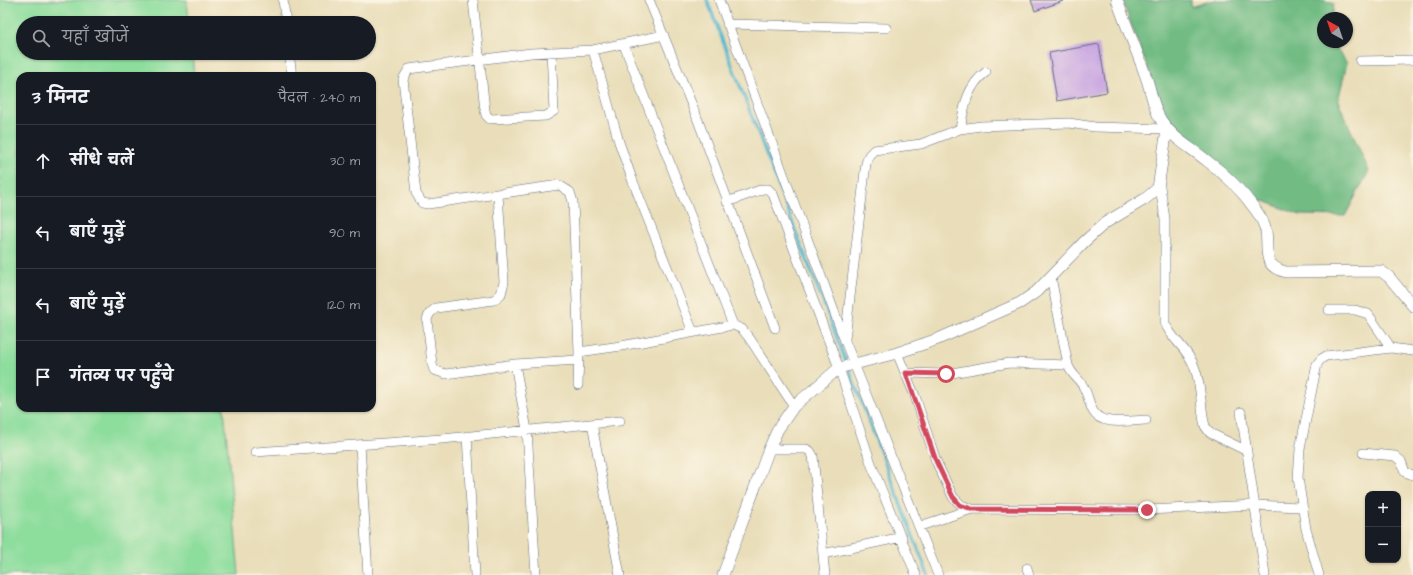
<!DOCTYPE html>
<html lang="hi">
<meta charset="utf-8">
<style>
:root{--surface:#171b24;--page:#242831;--text:#f1f3f6;--muted:#9ea1a6;--line:#363941}
body{margin:0;font-family:"Architects Daughter","Playpen Sans Deva",sans-serif;background:var(--page);color:var(--text)}
.controls{position:absolute;right:12px;bottom:12px;display:grid;overflow:hidden;border-radius:8px;box-shadow:0 1px 3px #0004}
.controls button{width:36px;height:36px;display:grid;place-items:center;padding:0;border:0;border-bottom:1px solid var(--line);background:var(--surface);color:var(--text);font:20px sans-serif}
.compass{position:absolute;left:1317px;top:12px;width:36px;height:36px;border-radius:50%;background:var(--surface);box-shadow:0 1px 3px #0004;rotate:320deg}
.stop{position:absolute;width:12px;height:12px;margin:-9px;border:3px solid #d1495b;border-radius:50%;background:#fff}
.stop.end{background:#d1495b;border-color:#fff;box-shadow:0 1px 4px #0008}
.list{margin:0;padding:0;list-style:none}
h2{display:flex;justify-content:space-between;align-items:center;height:52px;margin:0;padding:0 16px;font-size:17px}
h2 small{font-size:13px;font-weight:400;color:var(--muted)}
.list li{display:grid;grid-template-columns:26px 1fr auto;gap:12px;align-items:center;box-sizing:border-box;height:72px;padding:0 16px;border-top:1px solid var(--line)}
.list b{display:block;font-size:15px;white-space:nowrap}
.list em{font-size:13px;font-style:normal;color:var(--muted)}
.icon{flex:none;width:22px;height:22px;fill:none;stroke:currentColor;stroke-width:2;stroke-linecap:round;stroke-linejoin:round}
.map{position:relative;flex:none;width:1413px;height:575px;overflow:hidden}
.search{position:absolute;background:var(--surface);box-shadow:0 1px 3px #0004;left:16px;top:16px;width:360px;height:44px;display:flex;align-items:center;gap:10px;box-sizing:border-box;padding:0 14px;border-radius:22px;color:var(--muted);font-size:15px}
.panel{position:absolute;background:var(--surface);box-shadow:0 1px 3px #0004;left:16px;top:72px;width:360px;height:340px;border-radius:12px}
.map>svg:first-child{display:block}
</style>
<div class="map">
<svg width="1413" height="575" viewBox="0 0 1413 575">
<rect width="100%" height="100%" fill="#fcf5e5"/>
<filter id="ink" filterUnits="userSpaceOnUse"><feTurbulence type="fractalNoise" baseFrequency=".025" numOctaves="2"/><feDisplacementMap in="SourceGraphic" scale="8" xChannelSelector="R" yChannelSelector="G"/><feConvolveMatrix kernelMatrix="1 2 1 2 8 2 1 2 1" color-interpolation-filters="sRGB"/></filter>
<filter id="wash" filterUnits="userSpaceOnUse"><feTurbulence type="fractalNoise" baseFrequency=".012" numOctaves="4" result="noise"/><feDisplacementMap in="SourceGraphic" scale="16" xChannelSelector="R" yChannelSelector="G"/><feGaussianBlur stdDeviation="0.9" result="paint"/><feColorMatrix in="noise" values="0 0 0 0 0 0 0 0 0 0 0 0 0 0 0 0 0 1.4 0 .05"/><feComposite in="paint" operator="in"/></filter>
<g filter="url(#wash)">
<rect width="100%" height="100%" fill="#e9deb9"/>
<path fill="#8ddd9d" stroke="#54867e" d="M0 0H187L189 23H23V53H192L194 76H20V408H224L239 575H0Z"/>
<path fill="#72bc84" stroke="#467671" d="M1122 0H1191V7L1213 0H1325L1334 4 1332 18H1323V42H1332L1347 63 1338 101 1369 171 1345 216 1300 215 1251 196 1210 157 1168 122Z"/>
<g fill="none" stroke-linecap="round" stroke-linejoin="round">
<path stroke="#52b7d1" stroke-width="3" d="M707 0 928 575"/>
</g>
<g id="blocks">
<path fill="#c5a0e1" d="M1031 0H1063V1L1035 11Z
M1099 44 1107 92 1057 101 1049 53Z"/>
</g>
</g>
<g filter="url(#ink)">
<use href="#blocks" fill-opacity="0" stroke="#636c7e" stroke-width="1"/>
<g fill="none" stroke-linecap="round" stroke-linejoin="round">
<g stroke="#636c7e" stroke-width="10">
<path id="minor" d="M283 0 286 23
M473 0 485 110 486 115 490 119 546 116 554 111 551 52
M649 0 696 115 775 328
M719 0 845 341 938 575
M727 24 886 28
M624 45 733 325
M593 50 619 142 632 179 693 332
M289 53 292 76
M1360 61 1413 60
M960 129C964 107 967 86 986 72
M1159 180 1165 219V323C1171 339 1188 349 1194 366 1202 385 1200 407 1205 426L1210 433 1247 451
M498 195 504 282 501 294 494 300 436 308 430 313 427 319 432 364 434 370 446 374 515 364 578 360
M727 202 763 189H768L773 194 839 368 872 466 916 575
M1051 277 1068 365C1071 375 1080 379 1084 388 1088 395 1089 404 1093 411 1101 427 1132 420 1146 420
M1329 310H1355L1368 314 1391 348
M845 339 866 163 869 155 874 150 921 144 960 129 981 126 1069 123 1095 127 1167 129
M579 352 621 346 733 325 742 329 750 339 794 406
M897 353 915 396 936 461 953 497 961 505 972 509 1147 510 1255 505 1301 507
M515 364 527 430 536 575
M906 373 946 374 1009 363 1068 365
M578 385 579 352 573 202 570 192 559 185 428 204 422 203 416 193 403 79 409 69 416 68 531 53 593 50 664 35
M1241 412 1265 575
M592 424 620 575
M467 436 475 575
M360 445 368 575
M769 449H806L810 451 813 456 825 575
M255 452 442 439 620 421
M1363 453 1395 456 1401 461 1405 472 1413 475
M920 526 972 509
M823 554 902 537
M1027 568 1029 575
M1319 575 1306 529 1298 478 1300 449 1317 364 1321 359 1326 356 1391 348 1413 351"/>
</g>
<g stroke="#636c7e" stroke-width="12">
<path id="tertiary" d="M1117 0C1126 26 1137 51 1146 77 1151 90 1153 108 1161 120 1172 138 1190 147 1206 160 1224 173 1242 191 1255 209 1260 216 1264 223 1266 231 1269 251 1261 266 1286 272L1381 271 1389 277 1413 306
M723 575 769 449 778 429 794 406 839 368 897 353 938 339 1020 303 1036 292 1084 242 1105 223 1145 199 1158 188 1167 129"/>
</g>
<use href="#minor" stroke="#fff" stroke-width="9"/>
<use href="#tertiary" stroke="#fff" stroke-width="11"/>
</g>
</g>
<g fill="none" stroke-linecap="round" stroke-linejoin="round" filter="url(#ink)">
<path stroke="#d1495b" stroke-width="5" d="M946 374 906 373 936 461 953 497 960 505 972 509 1147 510"/>
</g>
</svg>
<div class="controls">
<button>+</button>
<button>−</button>
</div>
<svg class="compass" viewBox="-18 -18 36 36"><path d="M0-13l5 13h-10z" fill="#e53935"/><path d="M0 13l5-13h-10z" fill="#9ea1a6"/></svg>
<div class="stop" style="left:946px;top:374px"></div>
<div class="stop end" style="left:1147px;top:510px"></div>
<div class="search"><svg class="icon" aria-label="search" viewBox="0 0 24 24"><circle cx="10" cy="10" r="6"/><path d="M15 15l6 6"/></svg>यहाँ खोजें</div>
<section class="panel">
<h2>3 मिनट<small>पैदल · 240 m</small></h2>
<ul class="list">
<li><svg class="icon" aria-label="ahead" viewBox="0 0 24 24"><path d="M12 20V5M6 11l6-6 6 6"/></svg><div><b>सीधे चलें</b></div><em>30 m</em></li>
<li><svg class="icon" aria-label="left" viewBox="0 0 24 24"><path d="M17 20v-9H6M10 6l-5 5 5 5"/></svg><div><b>बाएँ मुड़ें</b></div><em>90 m</em></li>
<li><svg class="icon" aria-label="left" viewBox="0 0 24 24"><path d="M17 20v-9H6M10 6l-5 5 5 5"/></svg><div><b>बाएँ मुड़ें</b></div><em>120 m</em></li>
<li><svg class="icon" aria-label="arrive" viewBox="0 0 24 24"><path d="M6 21V4h12l-3 4 3 4H6"/></svg><div><b>गंतव्य पर पहुँचे</b></div></li>
</ul>
</section>
</div>
